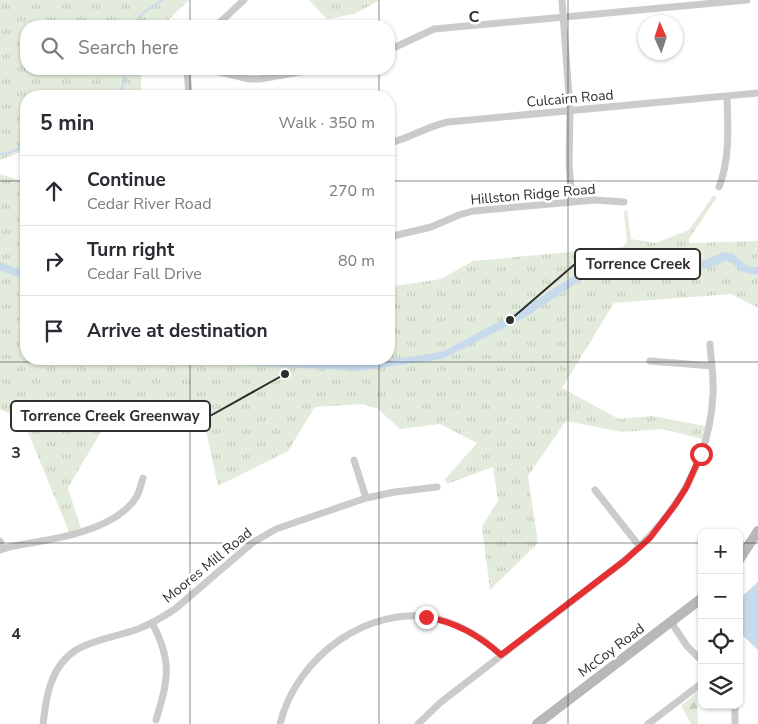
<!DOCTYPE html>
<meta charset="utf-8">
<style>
:root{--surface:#fff;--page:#f7f7f7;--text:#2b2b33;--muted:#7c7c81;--line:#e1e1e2}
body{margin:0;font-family:"Nunito Sans",sans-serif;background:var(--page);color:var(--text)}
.controls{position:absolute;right:15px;bottom:15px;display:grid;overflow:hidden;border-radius:10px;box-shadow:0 1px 4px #0004}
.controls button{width:45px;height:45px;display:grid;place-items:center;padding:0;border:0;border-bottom:1px solid var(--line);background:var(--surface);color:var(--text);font:25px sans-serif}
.compass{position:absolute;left:638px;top:15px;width:45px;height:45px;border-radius:50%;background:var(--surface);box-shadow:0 1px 4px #0004;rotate:357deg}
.stop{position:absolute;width:15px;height:15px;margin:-11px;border:4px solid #e62f31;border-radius:50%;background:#fff}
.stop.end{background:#e62f31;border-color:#fff;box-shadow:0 1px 5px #0008}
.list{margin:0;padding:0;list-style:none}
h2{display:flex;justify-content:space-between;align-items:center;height:65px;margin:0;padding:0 20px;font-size:21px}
h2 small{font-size:16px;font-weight:400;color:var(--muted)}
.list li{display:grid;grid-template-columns:32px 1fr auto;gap:15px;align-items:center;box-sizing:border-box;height:70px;padding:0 20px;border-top:1px solid var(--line)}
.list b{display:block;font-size:19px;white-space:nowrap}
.list p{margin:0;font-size:16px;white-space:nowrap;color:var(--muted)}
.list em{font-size:16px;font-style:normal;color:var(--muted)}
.icon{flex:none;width:28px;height:28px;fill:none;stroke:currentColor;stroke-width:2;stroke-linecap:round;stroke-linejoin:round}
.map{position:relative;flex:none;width:758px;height:724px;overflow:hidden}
.search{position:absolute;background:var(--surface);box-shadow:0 1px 4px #0004;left:20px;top:20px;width:375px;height:55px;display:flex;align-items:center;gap:12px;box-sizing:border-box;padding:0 18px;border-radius:20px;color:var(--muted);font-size:19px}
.panel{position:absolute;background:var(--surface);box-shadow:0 1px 4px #0004;left:20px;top:90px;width:375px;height:275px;border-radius:20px}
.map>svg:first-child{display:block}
</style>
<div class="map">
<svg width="758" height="724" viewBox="0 0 758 724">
<defs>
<pattern id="forest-firs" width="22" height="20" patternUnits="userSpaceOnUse" patternTransform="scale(1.25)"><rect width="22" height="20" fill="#e3ecdc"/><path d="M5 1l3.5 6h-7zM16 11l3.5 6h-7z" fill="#c3cbbd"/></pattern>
<pattern id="park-tufts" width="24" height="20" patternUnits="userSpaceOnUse" patternTransform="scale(1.25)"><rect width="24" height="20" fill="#e3ecdc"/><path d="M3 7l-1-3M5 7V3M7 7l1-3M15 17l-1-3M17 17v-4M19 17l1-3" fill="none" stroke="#c3cbbd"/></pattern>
</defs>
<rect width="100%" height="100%" fill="#fff"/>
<path fill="url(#forest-firs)" d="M697 692 698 724H691L681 706Z"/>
<path fill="url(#park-tufts)" d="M0 0H189L162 26H26V69H141V96H26V150L0 160Z
M309 0H380L354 14 327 19Z
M0 174 26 182V359H389V287L441 279 473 261 623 247 627 242 624 212 627 210 631 239 656 243 689 230 713 196 717 197 689 239V243L758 241V308L731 294 614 303 562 388 619 419 652 416 705 426 702 439 663 429 622 432 566 421 528 476 538 543 490 590 482 526 498 501 493 467 447 484 445 479 477 443 440 424 400 429 378 409 363 404 315 407 288 451 218 486 203 416 113 411 68 488 81 529 69 532 23 420 0 409Z"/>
<path fill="#c8dbec" d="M723 252 732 253 749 267H758V275L742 272 732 263 725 261 710 268 701 269 625 265 597 274 584 278 526 317 442 359 360 371 245 365 221 359H292L361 364 435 353 446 350 520 310 575 275 607 263 612 259 644 258 678 261 705 260Z
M0 262 26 272V280L0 270Z
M758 582V650L739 632V599Z"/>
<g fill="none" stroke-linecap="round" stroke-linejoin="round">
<path stroke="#c8dbec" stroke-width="2" d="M132 26 143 13 163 0
M118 96 124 83V69
M0 154 8 153 26 146"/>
<path stroke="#cbcbcb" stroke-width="7" d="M562 0 570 110 569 164 572 202
M216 26 244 0
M389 50 434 29 747 0
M187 69 189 96
M208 69 249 79H260L316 69
M389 143C409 139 427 126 448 122L758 93
M719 187C730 160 728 126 727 97
M389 237 431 227 459 215 473 211 595 200 624 202
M650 361 712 366
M354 460 366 498
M595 490 640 547
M0 541 3 549
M0 550C13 545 28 544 42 541 72 536 120 525 137 496 140 490 141 484 143 478
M671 622 687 646 702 661
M152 623C173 662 168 680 156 720
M735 705V724
M43 724C45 710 46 696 51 683 67 639 102 642 138 629 151 624 163 617 175 609L252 543 276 529 366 498 395 492 437 487
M280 724C296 657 370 602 439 619 464 626 483 638 501 655
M418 724 441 702 624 561C674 517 710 462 713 394 714 377 711 361 710 344
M648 724 702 683"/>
<path stroke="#b8b8b8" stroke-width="10" d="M739 560 758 531
M537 724 702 598"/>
</g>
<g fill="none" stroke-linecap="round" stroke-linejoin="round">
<path stroke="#e62f31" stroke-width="6" d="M426 617C456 622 479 635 501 655L624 561 650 538 675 505 686 488 701 454"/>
</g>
<path fill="none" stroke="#2e2e2e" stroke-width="1" stroke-opacity="0.55" d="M190 0V26M379 0V26M568 0V724M190 69V96M379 69V96M0 181H26M389 181H758M190 359V724M379 359V724M0 362H758M0 543H702M739 543H758"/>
<g text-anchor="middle" stroke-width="5" stroke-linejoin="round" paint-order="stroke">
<g font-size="14" fill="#2e2e2e" stroke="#fff">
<text transform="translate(570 98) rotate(-5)" y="5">Culcairn Road</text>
<text transform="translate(533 194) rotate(-5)" y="5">Hillston Ridge Road</text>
<text transform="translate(207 565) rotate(-39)" y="5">Moores Mill Road</text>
<text transform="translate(611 650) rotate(-37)" y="5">McCoy Road</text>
</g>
</g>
<g font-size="16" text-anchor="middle" font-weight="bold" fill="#2e2e2e" stroke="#fff" stroke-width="5" stroke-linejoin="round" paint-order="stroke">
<text x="474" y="22">C</text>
<text x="16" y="458">3</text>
<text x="16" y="639">4</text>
</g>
<path fill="none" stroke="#2e2e2e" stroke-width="2" d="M510 320L575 264M285 374L210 416"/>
<g fill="#2e2e2e" stroke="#fff" stroke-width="2">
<circle cx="510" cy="320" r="5"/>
<circle cx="285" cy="374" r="5"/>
</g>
<g fill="#fff" stroke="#2e2e2e" stroke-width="2">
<rect x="575" y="249" width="125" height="30" rx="5"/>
<rect x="11" y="401" width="199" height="30" rx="5"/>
</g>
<g font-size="15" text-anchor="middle" font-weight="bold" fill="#2e2e2e">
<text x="638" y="269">Torrence Creek</text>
<text x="110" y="421">Torrence Creek Greenway</text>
</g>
</svg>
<div class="controls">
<button>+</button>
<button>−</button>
<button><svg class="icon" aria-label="locate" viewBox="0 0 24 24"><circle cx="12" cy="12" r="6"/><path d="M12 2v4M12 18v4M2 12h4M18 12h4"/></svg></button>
<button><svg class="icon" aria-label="layers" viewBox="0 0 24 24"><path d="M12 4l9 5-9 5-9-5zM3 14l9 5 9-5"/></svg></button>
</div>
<svg class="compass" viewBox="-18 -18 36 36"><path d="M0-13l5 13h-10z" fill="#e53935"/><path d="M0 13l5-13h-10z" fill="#7c7c81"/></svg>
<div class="stop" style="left:701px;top:454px"></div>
<div class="stop end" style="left:426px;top:617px"></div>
<div class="search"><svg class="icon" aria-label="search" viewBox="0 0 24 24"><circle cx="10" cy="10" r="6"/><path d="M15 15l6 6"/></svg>Search here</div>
<section class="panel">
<h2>5 min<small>Walk · 350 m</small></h2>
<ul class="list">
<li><svg class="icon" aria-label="ahead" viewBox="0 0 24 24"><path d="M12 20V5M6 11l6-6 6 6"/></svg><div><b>Continue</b><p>Cedar River Road</p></div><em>270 m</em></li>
<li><svg class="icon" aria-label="right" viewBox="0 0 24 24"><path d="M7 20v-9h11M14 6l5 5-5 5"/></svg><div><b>Turn right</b><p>Cedar Fall Drive</p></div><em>80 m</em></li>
<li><svg class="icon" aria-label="arrive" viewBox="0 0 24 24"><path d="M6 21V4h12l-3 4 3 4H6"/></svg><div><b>Arrive at destination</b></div></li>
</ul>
</section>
</div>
